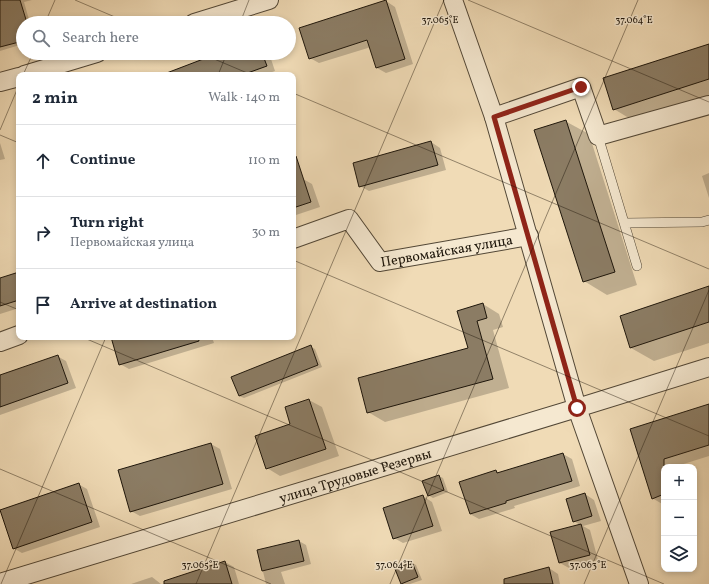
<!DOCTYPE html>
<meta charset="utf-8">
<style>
:root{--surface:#fff;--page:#f2f2f3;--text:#1f2937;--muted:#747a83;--line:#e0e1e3}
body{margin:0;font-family:Vollkorn,serif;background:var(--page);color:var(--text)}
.controls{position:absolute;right:12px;bottom:12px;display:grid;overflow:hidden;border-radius:8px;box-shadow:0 2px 6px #0003}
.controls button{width:36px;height:36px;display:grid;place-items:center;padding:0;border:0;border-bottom:1px solid var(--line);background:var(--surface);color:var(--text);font:20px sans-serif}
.stop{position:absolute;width:12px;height:12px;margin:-9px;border:3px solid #8f2418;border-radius:50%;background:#fff}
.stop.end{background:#8f2418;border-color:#fff;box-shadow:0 1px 4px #0008}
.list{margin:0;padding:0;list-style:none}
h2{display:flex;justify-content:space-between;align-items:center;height:52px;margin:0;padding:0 16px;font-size:17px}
h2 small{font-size:13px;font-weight:400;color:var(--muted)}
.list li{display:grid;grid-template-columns:26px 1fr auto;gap:12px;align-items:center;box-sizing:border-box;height:72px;padding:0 16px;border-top:1px solid var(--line)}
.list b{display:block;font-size:15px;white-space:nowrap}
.list p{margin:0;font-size:13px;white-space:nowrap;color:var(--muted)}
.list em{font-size:13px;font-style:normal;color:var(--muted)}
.icon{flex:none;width:22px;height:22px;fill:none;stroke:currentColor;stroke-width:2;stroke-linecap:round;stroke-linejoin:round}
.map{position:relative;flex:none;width:709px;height:584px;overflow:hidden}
.search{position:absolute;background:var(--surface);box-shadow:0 2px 6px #0003;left:16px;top:16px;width:280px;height:44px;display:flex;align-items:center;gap:10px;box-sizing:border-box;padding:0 14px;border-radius:22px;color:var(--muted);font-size:15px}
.panel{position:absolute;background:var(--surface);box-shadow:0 2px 6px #0003;left:16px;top:72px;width:280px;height:268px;border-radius:8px}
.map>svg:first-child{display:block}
</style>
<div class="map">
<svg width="709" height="584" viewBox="0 0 709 584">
<rect width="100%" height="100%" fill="#f0dbb6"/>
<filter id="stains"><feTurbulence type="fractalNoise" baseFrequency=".005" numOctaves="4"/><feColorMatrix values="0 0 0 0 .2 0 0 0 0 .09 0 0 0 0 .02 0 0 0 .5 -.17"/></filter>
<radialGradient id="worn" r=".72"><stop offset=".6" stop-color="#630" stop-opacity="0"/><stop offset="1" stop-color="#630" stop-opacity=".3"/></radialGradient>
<path fill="#0003" d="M0 0H32L24 2 30 23H23V44L0 51Z
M386 1 395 7 413 64 386 73 377 68 371 47 319 63 310 58Z
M709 45V100L637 123 614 109Z
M222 53H269L275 71 264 75H178Z
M565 121 589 134 637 285 607 295 584 281Z
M431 142 440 148 446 170 369 191 360 186Z
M0 143 5 159 0 160Z
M709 173V198L702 176Z
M303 179 312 184 320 207 293 216V182Z
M19 273V308L0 314V280Z
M709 287V343L654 361 631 348 621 317Z
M483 304 499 314 503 327 493 330 509 388 385 422 368 412 469 349 459 311Z
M120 337H212L214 343 129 369 120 364Z
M311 347 315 349 322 367 244 398 239 396Z
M57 356 66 361 76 388 0 415V376Z
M309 400 322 407 339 456 280 476 267 468 292 425Z
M709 405V456L674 467H664V505L652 498 631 430Z
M211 444 220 449 232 489 140 516 131 511Z
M563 454 572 459 580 486 514 506 515 508 479 519 470 514 496 471 500 473Z
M439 476 443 478 448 492 433 498 428 495Z
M78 484 87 489 100 527 22 553 13 548Z
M585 494 594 500 601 521 583 526 590 530 598 560 569 568 560 563 580 525 574 521Z
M423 496 432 502 442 531 403 543 394 538Z
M299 541 306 545 311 564 281 572 285 584H266L258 551Z
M225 562 234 567 239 584H191Z
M412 563 416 565 422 580 410 584H403L402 583Z
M549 568 558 574 560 584H533Z
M152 577 161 584H131Z"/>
<path fill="#8b7c64" stroke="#1e160b" d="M0 0H20L27 23H23V41L0 47Z
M386 0 405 59 376 68 367 40 309 59 299 28Z
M709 44V79L613 110 603 78Z
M219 53H262L267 66 242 75H165L164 74Z
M566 120 615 272 583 282 534 130Z
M431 141 438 165 359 187 353 163Z
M293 156H296L311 202 293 208Z
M19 272V300L0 306V278Z
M709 286V322L630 348 620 316Z
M483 303 487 318 477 321 493 379 367 413 358 378 468 348 457 311Z
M111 337H198L199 341 119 365Z
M311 345 318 365 239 396 231 377Z
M58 355 68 383 0 407V375Z
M309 399 326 449 266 469 255 436 290 424 285 407Z
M709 404V445L664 459V494L652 499 630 429Z
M211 443 223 484 130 512 118 470Z
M563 453 572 481 506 501V503L470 514 459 482 496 470 497 473Z
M439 475 444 490 428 496 422 481Z
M79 483 92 522 13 549 0 510Z
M585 493 592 516 573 522 566 499Z
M423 495 433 526 393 539 383 508Z
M581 524 590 555 559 563 550 532Z
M299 540 304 561 262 571 257 550Z
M225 561 232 584H164V581Z
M412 562 418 577 401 584 395 569Z
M549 567 553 584H504V579Z"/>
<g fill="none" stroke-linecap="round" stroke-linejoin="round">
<g stroke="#524736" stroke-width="10">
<path id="lane" d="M598 136 637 266
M625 223 702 222 709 220"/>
</g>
<g stroke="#524736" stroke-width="20">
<g id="street">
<path d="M453 0 494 117 577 408 639 584"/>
<path d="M194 23 269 0"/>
<path d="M24 75 97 53"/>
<path d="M0 82 19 77"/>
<path d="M494 117 581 87 598 136 709 105"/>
<path id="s1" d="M293 239 349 219 380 262 529 236"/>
<path d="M0 342 19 335"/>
<path id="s2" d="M0 583 577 408 709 367"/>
</g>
</g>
<use href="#lane" stroke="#f5e8d0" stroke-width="9"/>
<use href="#street" stroke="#f5e8d0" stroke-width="18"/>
</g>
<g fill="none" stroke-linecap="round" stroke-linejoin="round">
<path stroke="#8f2418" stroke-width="5" d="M577 408 494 117 581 87"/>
</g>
<path fill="none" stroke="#1e160b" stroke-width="1" stroke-opacity="0.45" d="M75 0 129 23M468 0 709 102M45 23 55 0M240 23 249 0M200 53 252 75M23 75 33 53M218 75 227 53M293 93 709 269M0 130 19 85M0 135 19 143M293 260 709 436M0 302 19 310M82 337 664 584M0 469 271 584M1 584 106 337M196 584 444 0M390 584 638 0M584 584 709 290"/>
<g text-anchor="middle" stroke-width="3" stroke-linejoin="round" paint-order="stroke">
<g font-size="14" fill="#1e160b" stroke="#f5e8d0">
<text dy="5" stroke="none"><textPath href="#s1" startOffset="180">Первомайская улица</textPath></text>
<text dy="5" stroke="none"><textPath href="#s2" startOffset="371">улица Трудовые Резервы</textPath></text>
</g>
</g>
<g font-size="10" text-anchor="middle" fill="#1e160b" stroke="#f5e8d0" stroke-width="3" stroke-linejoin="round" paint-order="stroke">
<text x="634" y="23">37.064°E</text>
<text x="440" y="23">37.065°E</text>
<text x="200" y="568">37.065°E</text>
<text x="394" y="568">37.064°E</text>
<text x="588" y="568">37.063°E</text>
</g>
<rect width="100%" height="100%" filter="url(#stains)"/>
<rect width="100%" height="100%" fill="url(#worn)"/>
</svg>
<div class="controls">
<button>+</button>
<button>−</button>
<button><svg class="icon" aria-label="layers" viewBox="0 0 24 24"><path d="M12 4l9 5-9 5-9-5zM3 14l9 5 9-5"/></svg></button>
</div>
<div class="stop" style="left:577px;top:408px"></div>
<div class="stop end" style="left:581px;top:87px"></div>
<div class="search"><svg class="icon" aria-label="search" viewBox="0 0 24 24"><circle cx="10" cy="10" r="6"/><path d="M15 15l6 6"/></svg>Search here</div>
<section class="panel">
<h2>2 min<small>Walk · 140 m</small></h2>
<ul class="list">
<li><svg class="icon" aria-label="ahead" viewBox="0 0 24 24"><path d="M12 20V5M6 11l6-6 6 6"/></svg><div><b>Continue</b></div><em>110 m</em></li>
<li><svg class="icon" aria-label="right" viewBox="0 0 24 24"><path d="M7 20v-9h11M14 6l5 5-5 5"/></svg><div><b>Turn right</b><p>Первомайская улица</p></div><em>30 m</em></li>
<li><svg class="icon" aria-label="arrive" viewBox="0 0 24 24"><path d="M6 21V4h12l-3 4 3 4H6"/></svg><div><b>Arrive at destination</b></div></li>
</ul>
</section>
</div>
